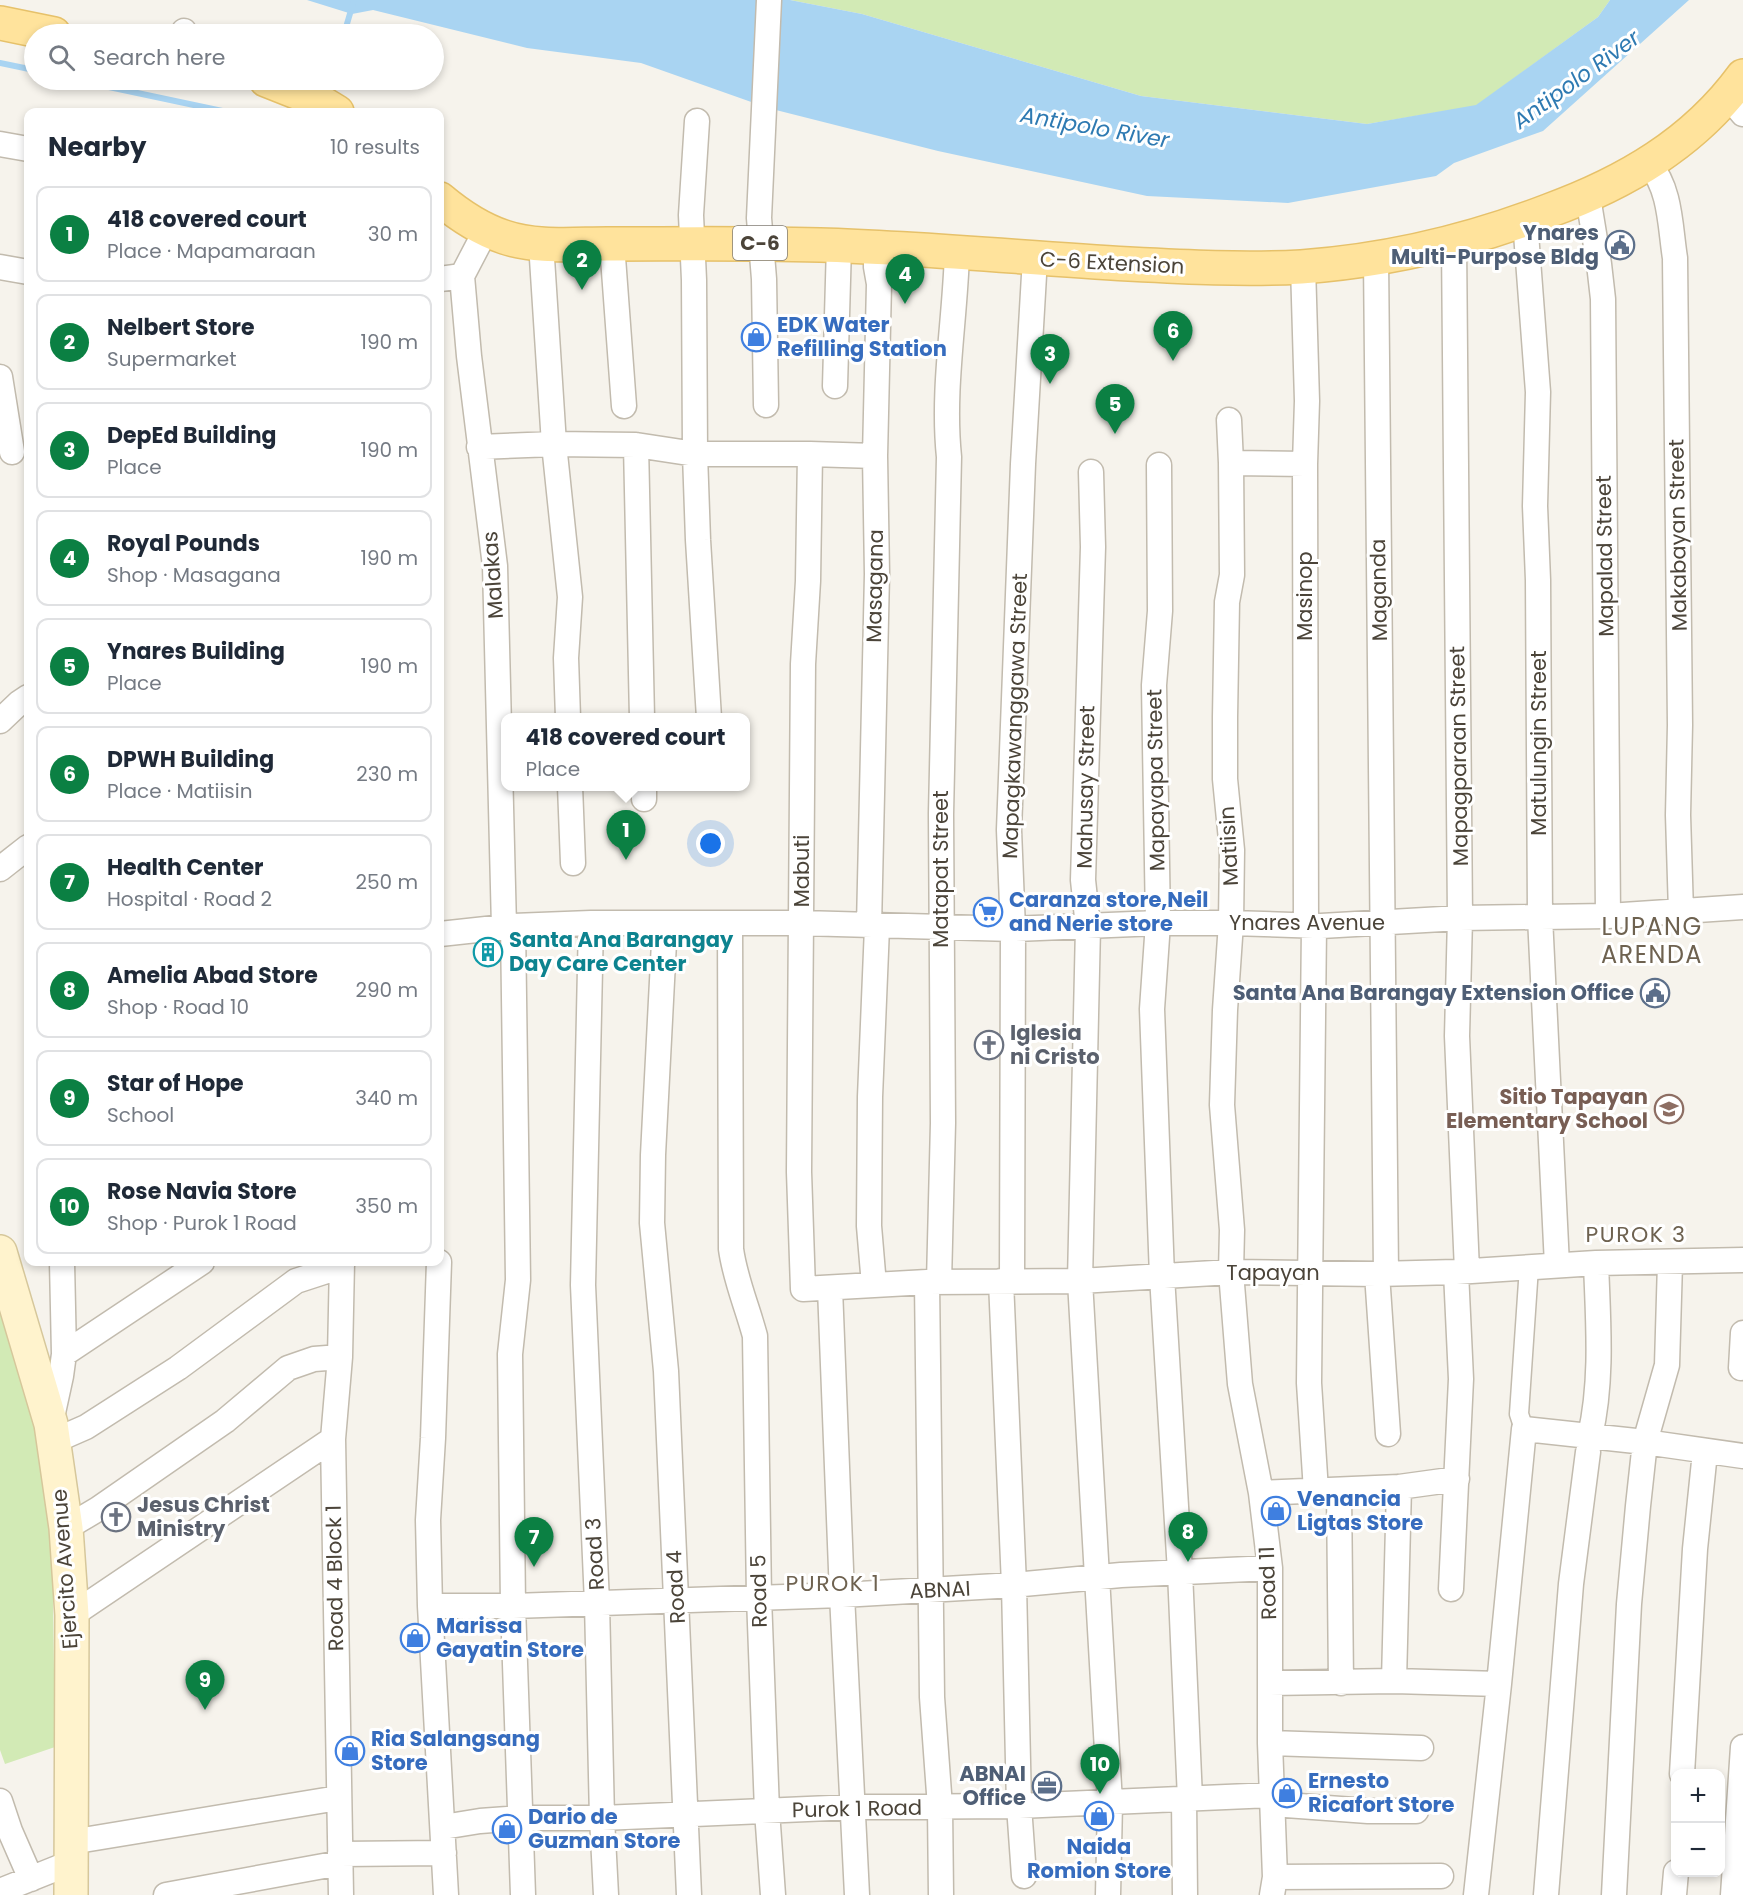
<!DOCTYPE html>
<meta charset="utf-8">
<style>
:root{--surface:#fff;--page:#f6f6f7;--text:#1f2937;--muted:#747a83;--line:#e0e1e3;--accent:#0b8043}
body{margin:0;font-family:Poppins,sans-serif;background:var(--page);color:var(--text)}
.controls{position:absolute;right:18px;bottom:18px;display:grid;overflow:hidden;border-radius:12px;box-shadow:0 3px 9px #0003}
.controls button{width:54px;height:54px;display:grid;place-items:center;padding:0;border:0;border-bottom:2px solid var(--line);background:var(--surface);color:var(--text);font:30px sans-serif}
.you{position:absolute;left:711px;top:844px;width:21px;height:21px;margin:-15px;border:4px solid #fff;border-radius:50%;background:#1a73e8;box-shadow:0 0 0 9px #1a73e833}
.badge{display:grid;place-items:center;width:39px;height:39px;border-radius:50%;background:var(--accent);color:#fff;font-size:20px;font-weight:700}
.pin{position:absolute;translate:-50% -50px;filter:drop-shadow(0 2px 3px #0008)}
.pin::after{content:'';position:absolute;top:32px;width:21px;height:18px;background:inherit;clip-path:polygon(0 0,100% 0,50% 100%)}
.popup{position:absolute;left:501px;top:713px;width:249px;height:78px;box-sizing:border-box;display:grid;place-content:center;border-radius:12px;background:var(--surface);filter:drop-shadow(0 2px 4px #0005);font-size:20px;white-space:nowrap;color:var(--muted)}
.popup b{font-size:22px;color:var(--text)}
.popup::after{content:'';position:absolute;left:50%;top:100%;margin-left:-12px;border:12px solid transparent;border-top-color:var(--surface)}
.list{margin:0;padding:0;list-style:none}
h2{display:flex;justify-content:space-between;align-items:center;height:78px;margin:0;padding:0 24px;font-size:26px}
h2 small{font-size:20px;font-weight:400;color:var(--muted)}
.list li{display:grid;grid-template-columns:39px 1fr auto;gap:18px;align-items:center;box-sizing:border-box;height:96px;margin:0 12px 12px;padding:0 12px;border:2px solid var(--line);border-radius:12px}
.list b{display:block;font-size:22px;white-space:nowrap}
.list p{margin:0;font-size:20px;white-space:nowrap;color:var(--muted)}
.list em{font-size:20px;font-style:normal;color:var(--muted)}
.icon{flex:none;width:33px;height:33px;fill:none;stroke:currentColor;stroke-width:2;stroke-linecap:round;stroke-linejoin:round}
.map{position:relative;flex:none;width:1743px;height:1895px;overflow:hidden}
.search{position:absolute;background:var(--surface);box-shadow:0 3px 9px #0003;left:24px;top:24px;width:420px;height:66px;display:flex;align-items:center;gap:15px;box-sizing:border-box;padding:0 21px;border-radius:33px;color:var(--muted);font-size:22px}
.panel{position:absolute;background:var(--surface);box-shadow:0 3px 9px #0003;left:24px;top:108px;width:420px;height:1158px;border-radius:12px}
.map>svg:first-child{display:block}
</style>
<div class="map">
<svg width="1743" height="1895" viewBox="0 0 1743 1895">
<rect width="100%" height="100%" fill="#f6f3ec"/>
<path fill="#d2eab5" d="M790 0H1610L1598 17 1476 106 1367 124 1141 96 862 14Z
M0 1305 41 1449 52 1517 55 1747 5 1764 0 1750Z"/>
<path fill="#a9d4f2" d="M307 0H790L862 14 1141 96 1367 124 1476 105 1598 17 1610 0H1689L1543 131 1454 163 1436 176 1288 203 1147 196 938 151 768 108 641 63 527 48 373 10 352 14Z"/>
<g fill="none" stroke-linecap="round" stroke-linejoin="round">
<path stroke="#a9d4f2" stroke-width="6" d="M344 34 354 0
M0 63 34 70
M76 80 227 112
M1675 1833 1676 1832"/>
<g stroke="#c2bbae" stroke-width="21">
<path id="pedestrian" d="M1524 1429 1519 1414 1529 1267"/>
</g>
<g stroke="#c2bbae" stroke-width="27">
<path id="minor" d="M183 34 184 31
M1728 96 1743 114
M697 121 691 215 694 280 695 454 698 540 709 718
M0 144 28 149
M1649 164C1671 189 1670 227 1675 258L1680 725 1678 815 1681 912
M1588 197 1599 264 1603 299 1608 916
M1525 220 1538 392 1535 506 1538 580 1540 917 1557 1265
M486 230 462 276 469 356 495 566 504 927
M1454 241 1460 918 1457 1036 1467 1271
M541 243 554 444 570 597 566 658 568 718
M612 244 624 406
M1376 258 1386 1274
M1303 266 1307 401 1305 464 1306 926
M0 267 28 272
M440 279 462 276
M0 377 12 452
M835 386 839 245
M766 405 764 279 759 218 769 0
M1229 420 1231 463 1232 575 1227 602 1225 717V779L1232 850 1231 923 1225 1010 1222 1105 1232 1230 1231 1272 1240 1384 1261 1493 1270 1568V1743L1275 1877 1272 1895
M636 445 642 718
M479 447 554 444 636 445 695 454H810L875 456
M810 454 808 581 803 664 799 1172 803 1289 927 1282 1080 1281 1231 1272 1377 1274 1456 1272 1596 1263 1743 1260
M1231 463 1305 464
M1159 465 1160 611 1154 685 1158 923 1152 1009 1162 1276 1180 1572 1190 1799
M1091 472 1093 547 1083 880 1088 927 1080 1281 1110 1803 1108 1895
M0 721 19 703 28 697
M570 786 573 863
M644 786V799
M0 869 28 847
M591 923 583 1285 597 1603 602 1818 606 1895
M665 923 653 1155 652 1223 666 1371 689 1895
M730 923 731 1249C735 1279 747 1306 755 1336L759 1597 767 1811 773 1895
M513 926 518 1280 510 1354 513 1606 523 1895
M869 926 877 574 875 456 879 284 876 267V247
M1314 926 1309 1383 1316 1491
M440 934 513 926 591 923H802L1013 929 1158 923H1231L1321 926 1460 918 1608 916 1743 907
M439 1262 433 1438 428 1520 430 1606 446 1895
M1377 1274 1388 1434
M1001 1281 1014 1585 1019 1806 1024 1876
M927 1282 932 1697 940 1807 941 1895
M939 1282 943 1123 941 814 949 457C942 389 955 321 957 253
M1012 1282 1013 929 1009 830 1023 464 1035 258
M874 1285 869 1226 870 1097 877 927
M830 1288 842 1595 857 1895
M64 1354 202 1262
M1741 1368 1743 1333
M51 1422 61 1376 64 1354 62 1262
M1590 1436C1603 1379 1598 1321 1596 1263
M54 1441 86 1427 178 1368 296 1281 342 1266
M1339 1490 1341 1683
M1261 1493 1399 1487 1457 1479
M66 1528 98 1509 225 1421 288 1368 314 1359 340 1357
M1451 1589 1461 1379 1456 1272
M430 1606H513L842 1595 1014 1585 1121 1575 1270 1568
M72 1615 333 1439
M1394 1681 1399 1487
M1270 1683 1394 1681 1499 1684
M1270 1743 1421 1748
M1682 1774 1695 1549 1705 1452
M1184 1799 1185 1895
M0 1801 10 1831 31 1879
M1272 1804 1368 1811H1416
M443 1827 480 1821 521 1818H602L853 1807 1019 1806 1272 1795
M71 1842 338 1798
M340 1854 444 1853
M1275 1877 1441 1876
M0 1891 70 1863
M166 1895 340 1863
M341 1895 333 1439 340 1357 342 1262
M1476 1895 1499 1684 1524 1429 1645 1442 1743 1456
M1546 1895 1571 1584 1588 1452
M1614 1895 1629 1604 1638 1506 1645 1442 1667 1365 1670 1263
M1674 1895 1676 1872
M1733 1895 1743 1747"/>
</g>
<g stroke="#d6c79b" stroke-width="36">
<path id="secondary" d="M0 1252 51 1424 66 1528 72 1615 71 1895"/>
</g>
<g stroke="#e6c16a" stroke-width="36">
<path id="primary" d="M0 23 54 34
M266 80 319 101 337 112
M440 199C459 215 480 229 504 237 536 248 574 244 607 244 678 244 749 243 820 245 923 248 1026 258 1129 264 1186 267 1243 270 1301 267 1384 261 1470 241 1548 211 1625 183 1694 143 1743 76"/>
</g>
<use href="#pedestrian" stroke="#fff" stroke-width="18"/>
<use href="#minor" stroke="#fff" stroke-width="24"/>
<use href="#secondary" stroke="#fff3cd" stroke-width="33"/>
<use href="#primary" stroke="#ffe39c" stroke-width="33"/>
</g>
<defs>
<g id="civic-ring" transform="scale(1.5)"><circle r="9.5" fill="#fff" stroke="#5c6f8a" stroke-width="1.5"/><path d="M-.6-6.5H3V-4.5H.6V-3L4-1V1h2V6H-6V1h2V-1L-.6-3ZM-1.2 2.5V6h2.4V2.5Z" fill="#5c6f8a"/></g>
<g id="shop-ring" transform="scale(1.5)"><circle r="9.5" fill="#fff" stroke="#3f7fe0" stroke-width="1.5"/><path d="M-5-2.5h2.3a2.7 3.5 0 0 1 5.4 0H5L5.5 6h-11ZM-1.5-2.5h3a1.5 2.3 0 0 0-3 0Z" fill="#3f7fe0"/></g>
<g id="supermarket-ring" transform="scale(1.5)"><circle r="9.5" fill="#fff" stroke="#3f7fe0" stroke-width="1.5"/><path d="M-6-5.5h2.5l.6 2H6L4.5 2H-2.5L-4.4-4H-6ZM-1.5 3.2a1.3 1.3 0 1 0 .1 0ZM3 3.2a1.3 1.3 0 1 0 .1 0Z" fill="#3f7fe0"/></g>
<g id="building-ring" transform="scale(1.5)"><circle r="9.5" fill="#fff" stroke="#0f9aa8" stroke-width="1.5"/><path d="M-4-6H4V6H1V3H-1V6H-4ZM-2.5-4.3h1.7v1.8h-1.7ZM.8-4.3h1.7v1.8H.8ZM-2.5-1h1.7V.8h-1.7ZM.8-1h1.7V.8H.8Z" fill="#0f9aa8"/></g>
<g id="church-ring" transform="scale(1.5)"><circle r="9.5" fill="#fff" stroke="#6b7280" stroke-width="1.5"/><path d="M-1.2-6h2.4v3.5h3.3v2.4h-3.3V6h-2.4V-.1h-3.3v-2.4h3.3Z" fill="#6b7280"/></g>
<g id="school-ring" transform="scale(1.5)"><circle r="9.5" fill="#fff" stroke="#8d6e63" stroke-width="1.5"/><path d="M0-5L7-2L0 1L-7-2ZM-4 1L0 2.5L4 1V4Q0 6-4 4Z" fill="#8d6e63"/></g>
<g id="office-ring" transform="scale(1.5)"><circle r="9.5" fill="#fff" stroke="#5c6f8a" stroke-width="1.5"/><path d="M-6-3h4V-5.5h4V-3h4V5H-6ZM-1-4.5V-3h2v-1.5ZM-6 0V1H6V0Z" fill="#5c6f8a"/></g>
</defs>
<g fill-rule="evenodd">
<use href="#civic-ring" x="1620" y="245"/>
<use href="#shop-ring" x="756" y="337"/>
<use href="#supermarket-ring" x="988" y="912"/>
<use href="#building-ring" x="488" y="952"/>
<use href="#civic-ring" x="1655" y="993"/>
<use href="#church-ring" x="989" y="1045"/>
<use href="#school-ring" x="1669" y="1109"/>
<use href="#shop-ring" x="1276" y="1511"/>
<use href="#church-ring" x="116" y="1517"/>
<use href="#shop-ring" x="415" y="1638"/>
<use href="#shop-ring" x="350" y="1751"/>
<use href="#office-ring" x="1047" y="1786"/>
<use href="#shop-ring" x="1287" y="1793"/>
<use href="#shop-ring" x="1099" y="1816"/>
<use href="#shop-ring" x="507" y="1829"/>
</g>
<g text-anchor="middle" stroke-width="6" stroke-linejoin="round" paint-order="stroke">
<rect fill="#fff" stroke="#817c74" stroke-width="1.5" x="733" y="226" width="54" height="34" rx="4.5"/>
<g font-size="20" font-weight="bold" fill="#4b4439">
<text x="760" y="250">C-6</text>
</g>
<g font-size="21" font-weight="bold" fill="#4e5e75" stroke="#fff" text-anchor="end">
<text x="1599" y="240">Ynares<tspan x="1599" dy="24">Multi-Purpose Bldg</tspan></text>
<text x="1634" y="1000">Santa Ana Barangay Extension Office</text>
<text x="1026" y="1781">ABNAI<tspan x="1026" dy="24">Office</tspan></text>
</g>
<g font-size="21" fill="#4b4439" stroke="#fff">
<text transform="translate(1112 263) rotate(3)" y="7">C-6 Extension</text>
<text transform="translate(1678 535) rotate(-91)" y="7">Makabayan Street</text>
<text transform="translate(1605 556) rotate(-91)" y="7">Mapalad Street</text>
<text transform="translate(493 575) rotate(-94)" y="7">Malakas</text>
<text transform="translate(875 586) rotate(-89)" y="7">Masagana</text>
<text transform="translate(1379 590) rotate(-91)" y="7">Maganda</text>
<text transform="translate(1305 596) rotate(-90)" y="7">Masinop</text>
<text transform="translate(1015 716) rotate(-88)" y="7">Mapagkawanggawa Street</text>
<text transform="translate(1539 743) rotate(-90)" y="7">Matulungin Street</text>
<text transform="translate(1459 756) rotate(-91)" y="7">Mapagparaan Street</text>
<text transform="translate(1156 780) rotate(-91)" y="7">Mapayapa Street</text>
<text transform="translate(1086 787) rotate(-89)" y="7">Mahusay Street</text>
<text transform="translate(1229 846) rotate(-93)" y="7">Matiisin</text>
<text transform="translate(941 869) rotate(-90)" y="7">Matapat Street</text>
<text transform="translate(802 871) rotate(-90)" y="7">Mabuti</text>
<text x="1307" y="930">Ynares Avenue</text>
<text x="1273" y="1280">Tapayan</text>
<text transform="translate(595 1554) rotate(-93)" y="7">Road 3</text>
<text transform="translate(65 1569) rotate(-94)" y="7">Ejercito Avenue</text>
<text transform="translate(335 1578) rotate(-91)" y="7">Road 4 Block 1</text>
<text transform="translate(1268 1583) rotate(-92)" y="7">Road 11</text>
<text transform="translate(676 1587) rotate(-93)" y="7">Road 4</text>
<text transform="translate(940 1590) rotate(-3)" y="7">ABNAI</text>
<text transform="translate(759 1591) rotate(-91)" y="7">Road 5</text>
<text transform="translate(857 1809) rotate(-1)" y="7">Purok 1 Road</text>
</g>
<g font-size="21" font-weight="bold" fill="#366cbe" stroke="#fff" text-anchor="start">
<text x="777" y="332">EDK Water<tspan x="777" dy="24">Refilling Station</tspan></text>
<text x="1009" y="907">Caranza store,Neil<tspan x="1009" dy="24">and Nerie store</tspan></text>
<text x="1297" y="1506">Venancia<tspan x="1297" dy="24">Ligtas Store</tspan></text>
<text x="436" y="1633">Marissa<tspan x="436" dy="24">Gayatin Store</tspan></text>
<text x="371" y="1746">Ria Salangsang<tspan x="371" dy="24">Store</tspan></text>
<text x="1308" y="1788">Ernesto<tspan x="1308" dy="24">Ricafort Store</tspan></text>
<text x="528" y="1824">Dario de<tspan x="528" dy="24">Guzman Store</tspan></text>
<text x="1099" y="1854" text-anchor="middle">Naida<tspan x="1099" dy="24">Romion Store</tspan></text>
</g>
<g font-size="21" font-weight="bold" fill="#0d838f" stroke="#fff" text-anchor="start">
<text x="509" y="947">Santa Ana Barangay<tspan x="509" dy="24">Day Care Center</tspan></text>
</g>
<g font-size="21" font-weight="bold" fill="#5b616d" stroke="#fff" text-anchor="start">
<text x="1010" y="1040">Iglesia<tspan x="1010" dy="24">ni Cristo</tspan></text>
<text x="137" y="1512">Jesus Christ<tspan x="137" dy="24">Ministry</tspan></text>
</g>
<g font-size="21" font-weight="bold" fill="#785e54" stroke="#fff" text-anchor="end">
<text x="1648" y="1104">Sitio Tapayan<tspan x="1648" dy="24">Elementary School</tspan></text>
</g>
<g font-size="22" font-style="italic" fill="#2e7ab2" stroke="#fff">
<text transform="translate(1576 79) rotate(-36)" y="8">Antipolo River</text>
<text transform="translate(1095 127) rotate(10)" y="8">Antipolo River</text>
</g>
<g font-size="22" letter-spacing="1.5" fill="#6e6250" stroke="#fff">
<text x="1636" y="1242">PUROK 3</text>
<text x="833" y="1591">PUROK 1</text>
</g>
<g font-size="24" letter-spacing="1.5" fill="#6e6250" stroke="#fff">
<text x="1652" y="935">LUPANG<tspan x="1652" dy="28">ARENDA</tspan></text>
</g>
</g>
</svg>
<div class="controls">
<button>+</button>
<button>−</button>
</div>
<div class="you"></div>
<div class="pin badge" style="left:626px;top:860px">1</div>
<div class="popup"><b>418 covered court</b>Place</div>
<div class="pin badge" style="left:582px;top:290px">2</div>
<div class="pin badge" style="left:1050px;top:384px">3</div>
<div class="pin badge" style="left:905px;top:304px">4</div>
<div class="pin badge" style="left:1115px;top:434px">5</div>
<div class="pin badge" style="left:1173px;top:361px">6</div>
<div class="pin badge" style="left:534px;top:1567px">7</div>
<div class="pin badge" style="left:1188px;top:1562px">8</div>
<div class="pin badge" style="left:205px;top:1710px">9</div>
<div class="pin badge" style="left:1100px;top:1794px">10</div>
<div class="search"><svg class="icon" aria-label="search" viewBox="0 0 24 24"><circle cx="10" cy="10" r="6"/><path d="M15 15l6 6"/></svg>Search here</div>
<section class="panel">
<h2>Nearby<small>10 results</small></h2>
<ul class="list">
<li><span class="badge">1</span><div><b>418 covered court</b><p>Place · Mapamaraan</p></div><em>30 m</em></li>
<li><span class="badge">2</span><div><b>Nelbert Store</b><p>Supermarket</p></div><em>190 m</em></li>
<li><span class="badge">3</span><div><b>DepEd Building</b><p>Place</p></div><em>190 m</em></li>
<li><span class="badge">4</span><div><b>Royal Pounds</b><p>Shop · Masagana</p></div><em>190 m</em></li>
<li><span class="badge">5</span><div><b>Ynares Building</b><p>Place</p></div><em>190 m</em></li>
<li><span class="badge">6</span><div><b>DPWH Building</b><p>Place · Matiisin</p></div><em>230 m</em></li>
<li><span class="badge">7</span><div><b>Health Center</b><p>Hospital · Road 2</p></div><em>250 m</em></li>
<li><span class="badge">8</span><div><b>Amelia Abad Store</b><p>Shop · Road 10</p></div><em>290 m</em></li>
<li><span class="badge">9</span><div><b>Star of Hope</b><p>School</p></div><em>340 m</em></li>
<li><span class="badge">10</span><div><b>Rose Navia Store</b><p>Shop · Purok 1 Road</p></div><em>350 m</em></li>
</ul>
</section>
</div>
